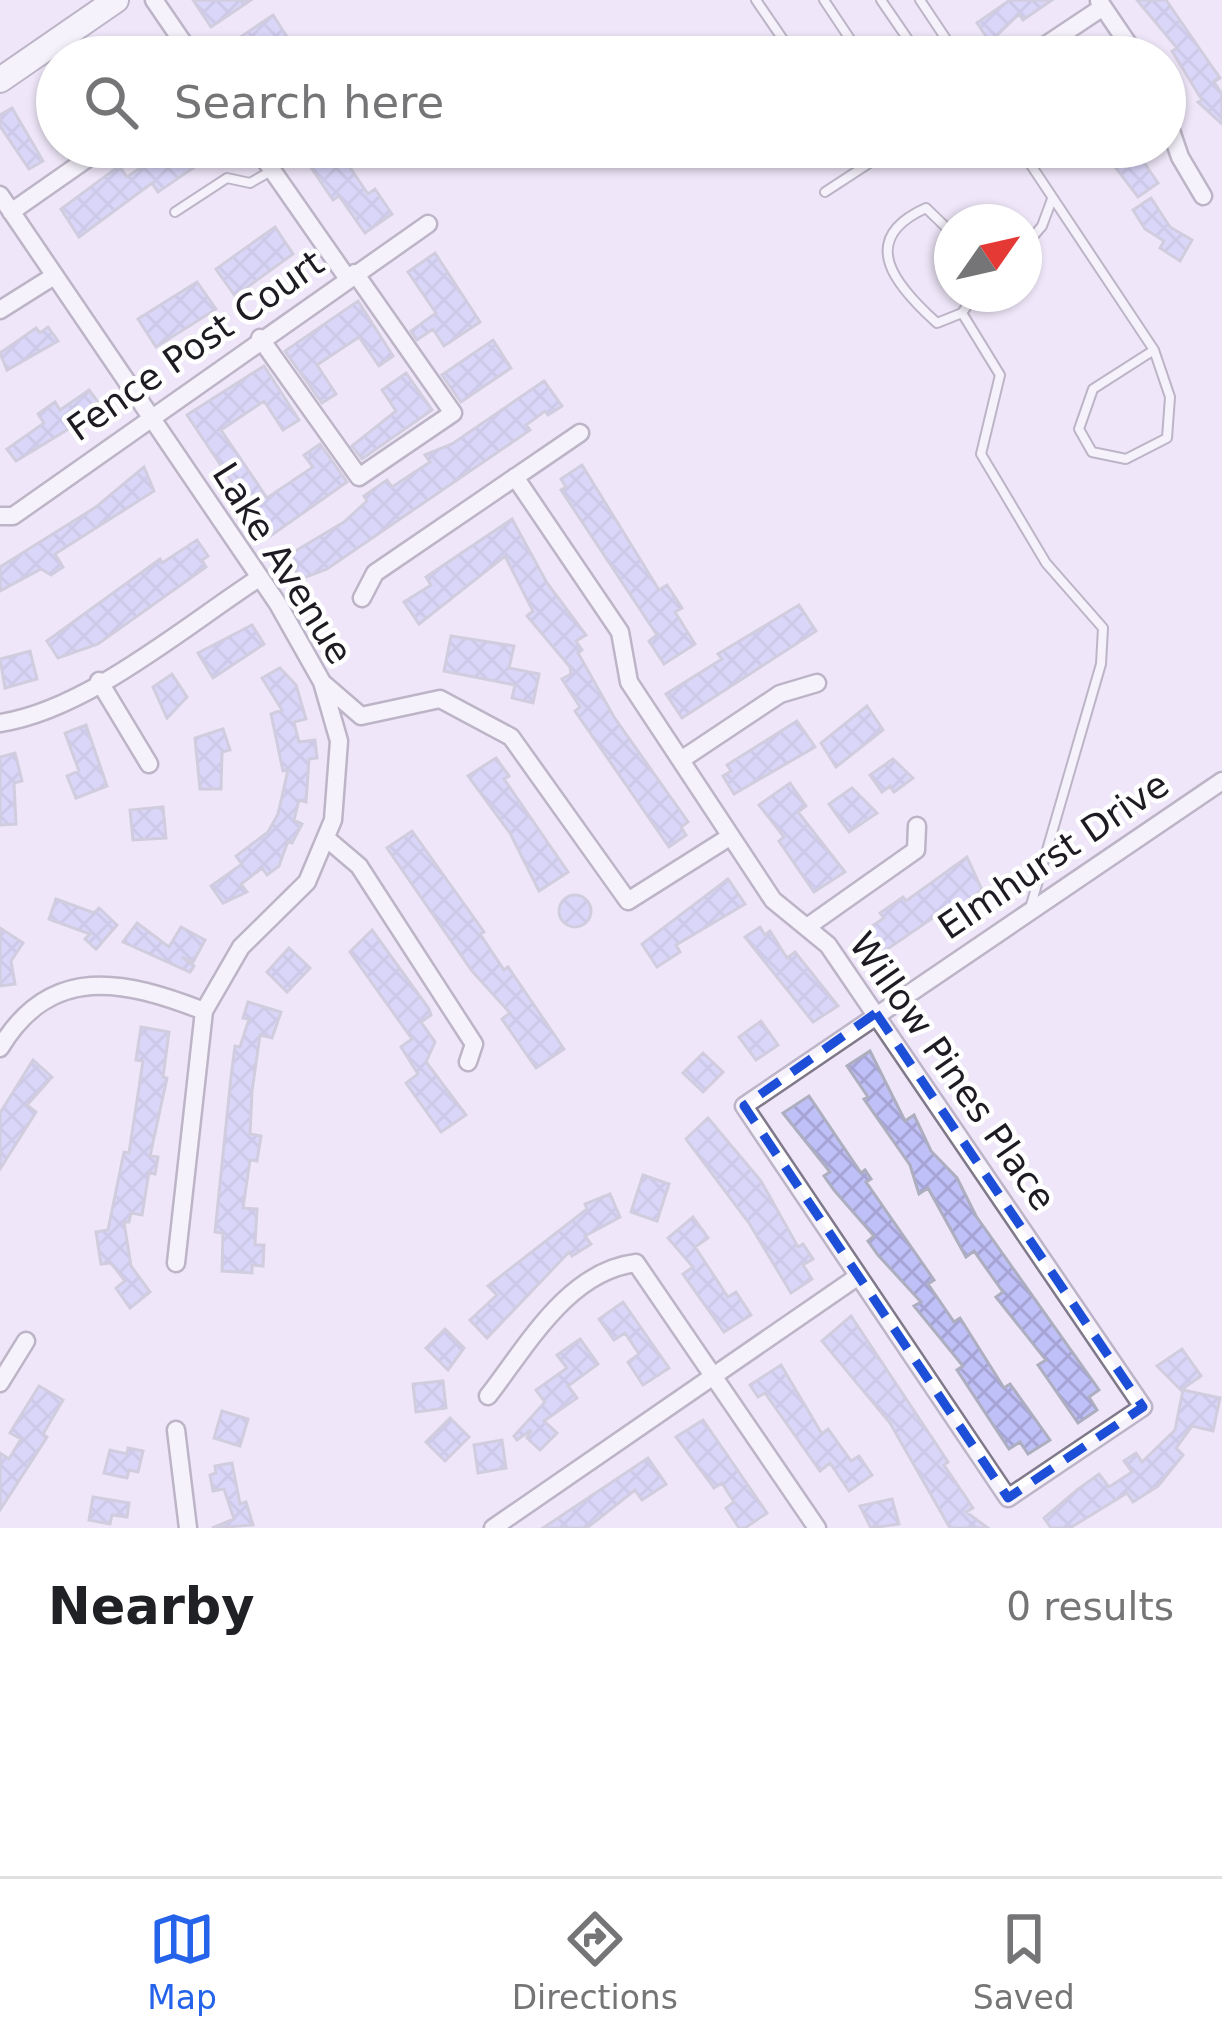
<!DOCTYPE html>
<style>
:root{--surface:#fff;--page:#f2f2f2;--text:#202124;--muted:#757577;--line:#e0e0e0;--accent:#2563eb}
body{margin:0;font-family:"DejaVu Sans",sans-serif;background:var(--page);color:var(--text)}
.compass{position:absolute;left:934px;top:204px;width:108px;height:108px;border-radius:50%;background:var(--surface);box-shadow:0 3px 9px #0004;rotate:56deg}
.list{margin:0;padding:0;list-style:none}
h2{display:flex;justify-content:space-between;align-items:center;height:156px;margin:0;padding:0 48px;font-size:51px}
h2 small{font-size:39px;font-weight:400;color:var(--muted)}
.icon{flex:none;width:66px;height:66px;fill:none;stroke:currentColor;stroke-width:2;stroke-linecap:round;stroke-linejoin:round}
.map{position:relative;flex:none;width:1222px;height:1528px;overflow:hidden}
.search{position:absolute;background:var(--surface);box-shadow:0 3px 9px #0004;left:36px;right:36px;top:36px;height:132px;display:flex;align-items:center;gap:30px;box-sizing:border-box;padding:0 42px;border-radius:66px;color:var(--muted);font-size:45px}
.sheet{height:348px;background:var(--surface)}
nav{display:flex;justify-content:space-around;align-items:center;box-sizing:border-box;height:168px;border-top:3px solid var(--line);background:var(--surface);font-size:33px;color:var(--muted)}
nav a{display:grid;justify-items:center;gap:6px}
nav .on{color:var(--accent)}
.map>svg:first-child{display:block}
</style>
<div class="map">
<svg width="1222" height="1528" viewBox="0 0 1222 1528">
<defs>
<pattern id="building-cross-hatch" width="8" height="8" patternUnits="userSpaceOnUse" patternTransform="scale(3)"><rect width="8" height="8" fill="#c0c0f8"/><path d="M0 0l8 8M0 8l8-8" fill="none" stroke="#a5a4d4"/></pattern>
</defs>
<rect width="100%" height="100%" fill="#efe7f9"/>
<path fill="url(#building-cross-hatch)" stroke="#adaebf" stroke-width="3" d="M193 0H251L211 27Z
M1010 0H1052L1023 20 1019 14 990 42 977 23Z
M1137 0H1166L1206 58 1220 78 1214 82 1222 94V124L1198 102 1202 100 1172 51 1177 48Z
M273 15 291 43 269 57H211Z
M12 108 43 161 29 169 0 126V115Z
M146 147H224L158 192 152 183 79 237 61 209 119 166 127 177 146 164 138 153Z
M297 147H336L368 194 375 189 392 214 365 233 339 196 333 200Z
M1109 147H1151L1139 155 1158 183 1138 197 1103 151Z
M1151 198 1170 227 1192 240 1180 261 1160 248 1164 241 1145 229 1133 210Z
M275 227 293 254 235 296 216 269Z
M435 253 480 322 444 346 433 329 417 340 411 331 436 313 408 272Z
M197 282 216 309 156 347 138 319Z
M358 301 393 356 379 366 359 337 317 365 336 394 322 403 285 351Z
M48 327 58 341 7 370 0 353 36 328 40 333Z
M493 340 511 368 461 402 442 375Z
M264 366 299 420 283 430 264 401 221 430 267 498 313 467 304 455 320 444 347 482 269 537 187 415Z
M406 373 432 410 362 459 352 446 396 411 382 390Z
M544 381 562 406 548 415 545 411 526 425 530 430 327 569 301 579 287 556 344 522 367 501 364 496 387 480 392 487 430 462 425 455 452 444Z
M89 390 98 402 89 408 93 414 16 461 7 449 44 423 38 414 55 402 60 410Z
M582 465 659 590 667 585 682 608 675 612 695 644 664 664 649 641 657 635 561 490 566 487 561 479Z
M144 467 154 491 55 554 63 567 51 575 41 569 0 591V567L96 507Z
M512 519 547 583 586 635 576 641 582 650 578 653 614 717 688 822 681 827 686 835 669 847 575 711 580 707 562 679 571 674 570 667 527 616 533 611 505 556 419 624 404 602 431 585 426 577Z
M197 540 208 556 202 560 206 567 98 644 58 658 47 641 160 559 162 563Z
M799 605 816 631 682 718 666 694 722 659 718 654Z
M252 625 264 644 213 678 198 653Z
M451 636 514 646 509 668 539 674 533 703 512 698 515 685 444 671Z
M30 651 37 679 5 688 0 659Z
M280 668 296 685 306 719 294 722 299 742 315 740 317 758 309 759 306 802 299 800 294 820 302 824 292 843 288 841 279 866 267 875 262 868 241 884 247 892 223 903 211 886 242 864 236 856 268 832 278 814 288 770 283 771 271 714 282 710 262 678Z
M172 674 187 697 167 718 153 687Z
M867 706 883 730 836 767 821 743Z
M797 721 815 747 734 794 723 776 731 771 727 765Z
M86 725 107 786 76 798 67 776 79 771 65 733Z
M223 729 230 750 222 752 221 789H200L195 738Z
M15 753 22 781 14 783 16 824 0 825V757Z
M496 758 509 776 504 779 568 872 539 891 510 833 468 776Z
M893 759 913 778 894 792 890 786 882 792 870 775Z
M790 783 806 806 798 812 845 872 814 892 779 841 784 837 759 805Z
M852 788 877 813 849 832 829 804Z
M163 807 166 838 133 840 130 810Z
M412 831 484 932 480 934 504 970 508 967 564 1049 536 1068 502 1019 510 1013 472 971 387 848Z
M967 857 982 890 959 906 956 902 873 959 862 942 868 938 863 932 884 918 880 913 903 897 906 901Z
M728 879 745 904 676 945 680 952 657 967 642 944Z
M559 911a16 16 0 1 1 32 0a16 16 0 1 1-32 0Z
M56 899 94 913 99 908 117 925 96 949 85 939 90 934 49 919Z
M137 923 169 947 181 927 205 940 193 962 182 957 194 966 190 972 123 942Z
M760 927 765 935 770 931 787 958 795 952 838 1006 813 1022 745 937Z
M0 928 23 943 11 961 15 984 0 986Z
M372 930 429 1009 431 1015 421 1022 435 1042 426 1062 466 1115 441 1132 406 1083 418 1074 401 1047 412 1039 350 952Z
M289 948 310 968 287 992 267 972Z
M248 1002 281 1012 272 1038 260 1035 252 1091 250 1134 261 1136 257 1161 250 1160 243 1208 257 1209 255 1245H264L263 1266 252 1265V1273L222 1271 223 1233 215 1232 231 1077 235 1046 240 1047 249 1019 243 1018Z
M761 1021 778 1045 756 1060 739 1037Z
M141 1027 169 1032 163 1077 167 1078 150 1156 158 1157 155 1174 149 1172 142 1215 131 1213 129 1222H124L131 1266 150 1292 130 1308 116 1288 125 1281 111 1263 101 1264 96 1232 108 1230 124 1152 129 1153 143 1061 136 1060Z
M870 1051 905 1121 914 1115 931 1151 957 1178 976 1216 1099 1390 1089 1397 1097 1410 1078 1423 1038 1365 1046 1360 996 1297 1003 1292 974 1251 966 1257 928 1188 919 1194 910 1165 864 1099 868 1097 847 1066Z
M703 1053 723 1072 703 1092 683 1073Z
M33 1060 52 1077 27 1105 36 1112 0 1169V1113Z
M809 1096 861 1173 865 1170 871 1179 866 1182 934 1280 928 1284 954 1322 960 1318 1004 1388 1010 1384 1050 1440 1028 1454 1020 1442 1009 1449 957 1370 963 1366 914 1306 921 1302 878 1255 868 1241 874 1236 834 1190 824 1176 830 1172 783 1113Z
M708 1118 761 1181 798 1247 803 1244 813 1259 803 1265 812 1279 791 1293 749 1223 686 1139Z
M643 1175 669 1184 657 1221 631 1212Z
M610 1194 620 1217 585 1236 591 1244 572 1256 569 1252 487 1338 470 1320 497 1295 488 1286 587 1209 585 1204Z
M693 1217 708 1238 695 1247 728 1297 736 1292 751 1315 724 1332 683 1274 693 1267 668 1238Z
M623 1302 669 1368 643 1385 628 1362 639 1354 625 1333 614 1340 599 1319Z
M851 1316 948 1462 944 1465 973 1508 966 1512 988 1528H950L890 1423 822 1341Z
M445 1329 464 1348 448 1370 426 1348Z
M580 1339 598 1364 568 1386 577 1398 544 1421 557 1433 540 1450 527 1438 531 1430 517 1440 514 1436 545 1402 536 1390 567 1368 557 1355Z
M1182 1349 1201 1376 1181 1390 1157 1366Z
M781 1365 822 1434 828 1429 851 1461 859 1456 872 1475 849 1491 830 1463 820 1471 765 1393 758 1397 750 1385Z
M443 1381 446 1408 416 1412 413 1384Z
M39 1386 63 1400 43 1434 47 1437 0 1510V1453L9 1459 21 1439 10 1433Z
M1183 1390 1220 1398 1213 1431 1192 1426 1176 1448 1183 1455 1158 1486 1133 1502 1127 1493 1070 1528H1051L1044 1518 1077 1490 1099 1474 1109 1487 1132 1472 1124 1461 1136 1453 1142 1462 1175 1430Z
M222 1411 248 1419 240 1446 214 1438Z
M450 1418 469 1437 445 1461 426 1442Z
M703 1420 767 1513 745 1528H739L726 1508 734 1502 722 1483 714 1488 676 1437Z
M502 1440 506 1468 478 1473 474 1445Z
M128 1448 143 1451 138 1472 129 1470 127 1478 104 1473 110 1450 127 1454Z
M648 1458 666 1484 642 1500 635 1490 587 1528H543Z
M232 1463 240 1504 246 1502 253 1525 212 1528 234 1519 224 1489 213 1491 210 1475 216 1473 215 1466Z
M93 1497 129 1503 127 1517 112 1515 110 1524 89 1520Z
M892 1499 899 1524 871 1528 860 1506Z"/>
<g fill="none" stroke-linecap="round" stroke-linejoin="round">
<g stroke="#807989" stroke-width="12">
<path id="lane" d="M756 0 795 57
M824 0 862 57
M881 0 920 57
M920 0 958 57
M891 57 911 43
M1019 147 1154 350 1170 397 1167 438 1126 459 1092 452 1079 429 1093 389 1154 350
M825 192 894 147
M175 212 227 178 250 183 271 171
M952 233 926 208C855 240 897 287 937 323L962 313 975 294
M1024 247 1042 226 1052 199
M962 313 1000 375 981 454 1046 563 1103 628 1101 664 1031 905"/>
</g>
<g stroke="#807989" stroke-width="21">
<path id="street" d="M154 0 193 57
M1099 1 1137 57
M1028 57 1103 7
M1165 113 1180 157 1203 196
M256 147 348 279
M0 195 278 604 322 682 339 741 333 820 307 882 241 947 204 1011 176 1263
M11 212 104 147
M0 310 54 276
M260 338 359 477 453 413 355 273
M515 477 620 632 629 682 773 900 828 945 1143 1407 1008 1498 744 1106 1222 781
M0 516H13L428 224
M362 598 375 573 580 433
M99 681 149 764
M324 684 361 716 440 699 511 737 628 901 731 836
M0 723C87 710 185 626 259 578
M681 760 780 694 817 683
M326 838 359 866 474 1044 468 1062
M807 927 916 850 917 826
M0 1048C51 963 124 980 204 1011
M0 1383 26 1341
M488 1396C527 1346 568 1271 636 1263L817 1528
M176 1430 188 1528
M493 1528 857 1277"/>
</g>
<g stroke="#807989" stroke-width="28">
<path id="secondary" d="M0 80 116 0"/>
</g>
<use href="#lane" stroke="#fff" stroke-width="8"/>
<use href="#street" stroke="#fff" stroke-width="16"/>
<use href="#secondary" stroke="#fff" stroke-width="24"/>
</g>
<path d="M0 0H1222V1528H0ZM876 1013 1143 1407 1008 1498 744 1106Z" fill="#efe7f9" fill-opacity=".55" fill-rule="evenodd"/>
<path fill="none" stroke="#1d4ed8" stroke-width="9" stroke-dasharray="24 15" stroke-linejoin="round" d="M876 1013 1143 1407 1008 1498 744 1106Z"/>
<g text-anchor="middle" stroke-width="9" stroke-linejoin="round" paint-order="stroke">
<g font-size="36" fill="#1e1b22" stroke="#fff">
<text transform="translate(195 345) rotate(-35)" y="13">Fence Post Court</text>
<text transform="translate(283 563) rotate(58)" y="13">Lake Avenue</text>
<text transform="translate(1053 855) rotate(-34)" y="13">Elmhurst Drive</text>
<text transform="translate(953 1071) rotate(55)" y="13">Willow Pines Place</text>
</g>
</g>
</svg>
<svg class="compass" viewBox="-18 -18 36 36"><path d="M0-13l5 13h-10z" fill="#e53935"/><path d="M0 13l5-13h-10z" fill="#757577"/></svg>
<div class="search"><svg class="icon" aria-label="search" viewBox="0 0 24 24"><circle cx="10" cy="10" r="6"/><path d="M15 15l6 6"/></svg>Search here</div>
</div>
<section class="sheet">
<h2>Nearby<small>0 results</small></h2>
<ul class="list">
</ul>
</section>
<nav>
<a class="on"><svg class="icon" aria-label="map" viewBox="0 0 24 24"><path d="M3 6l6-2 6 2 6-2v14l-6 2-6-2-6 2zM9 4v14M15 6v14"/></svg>Map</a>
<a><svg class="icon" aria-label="directions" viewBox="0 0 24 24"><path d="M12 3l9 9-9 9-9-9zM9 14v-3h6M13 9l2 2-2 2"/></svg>Directions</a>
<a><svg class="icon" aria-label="saved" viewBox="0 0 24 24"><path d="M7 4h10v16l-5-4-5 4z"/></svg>Saved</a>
</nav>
